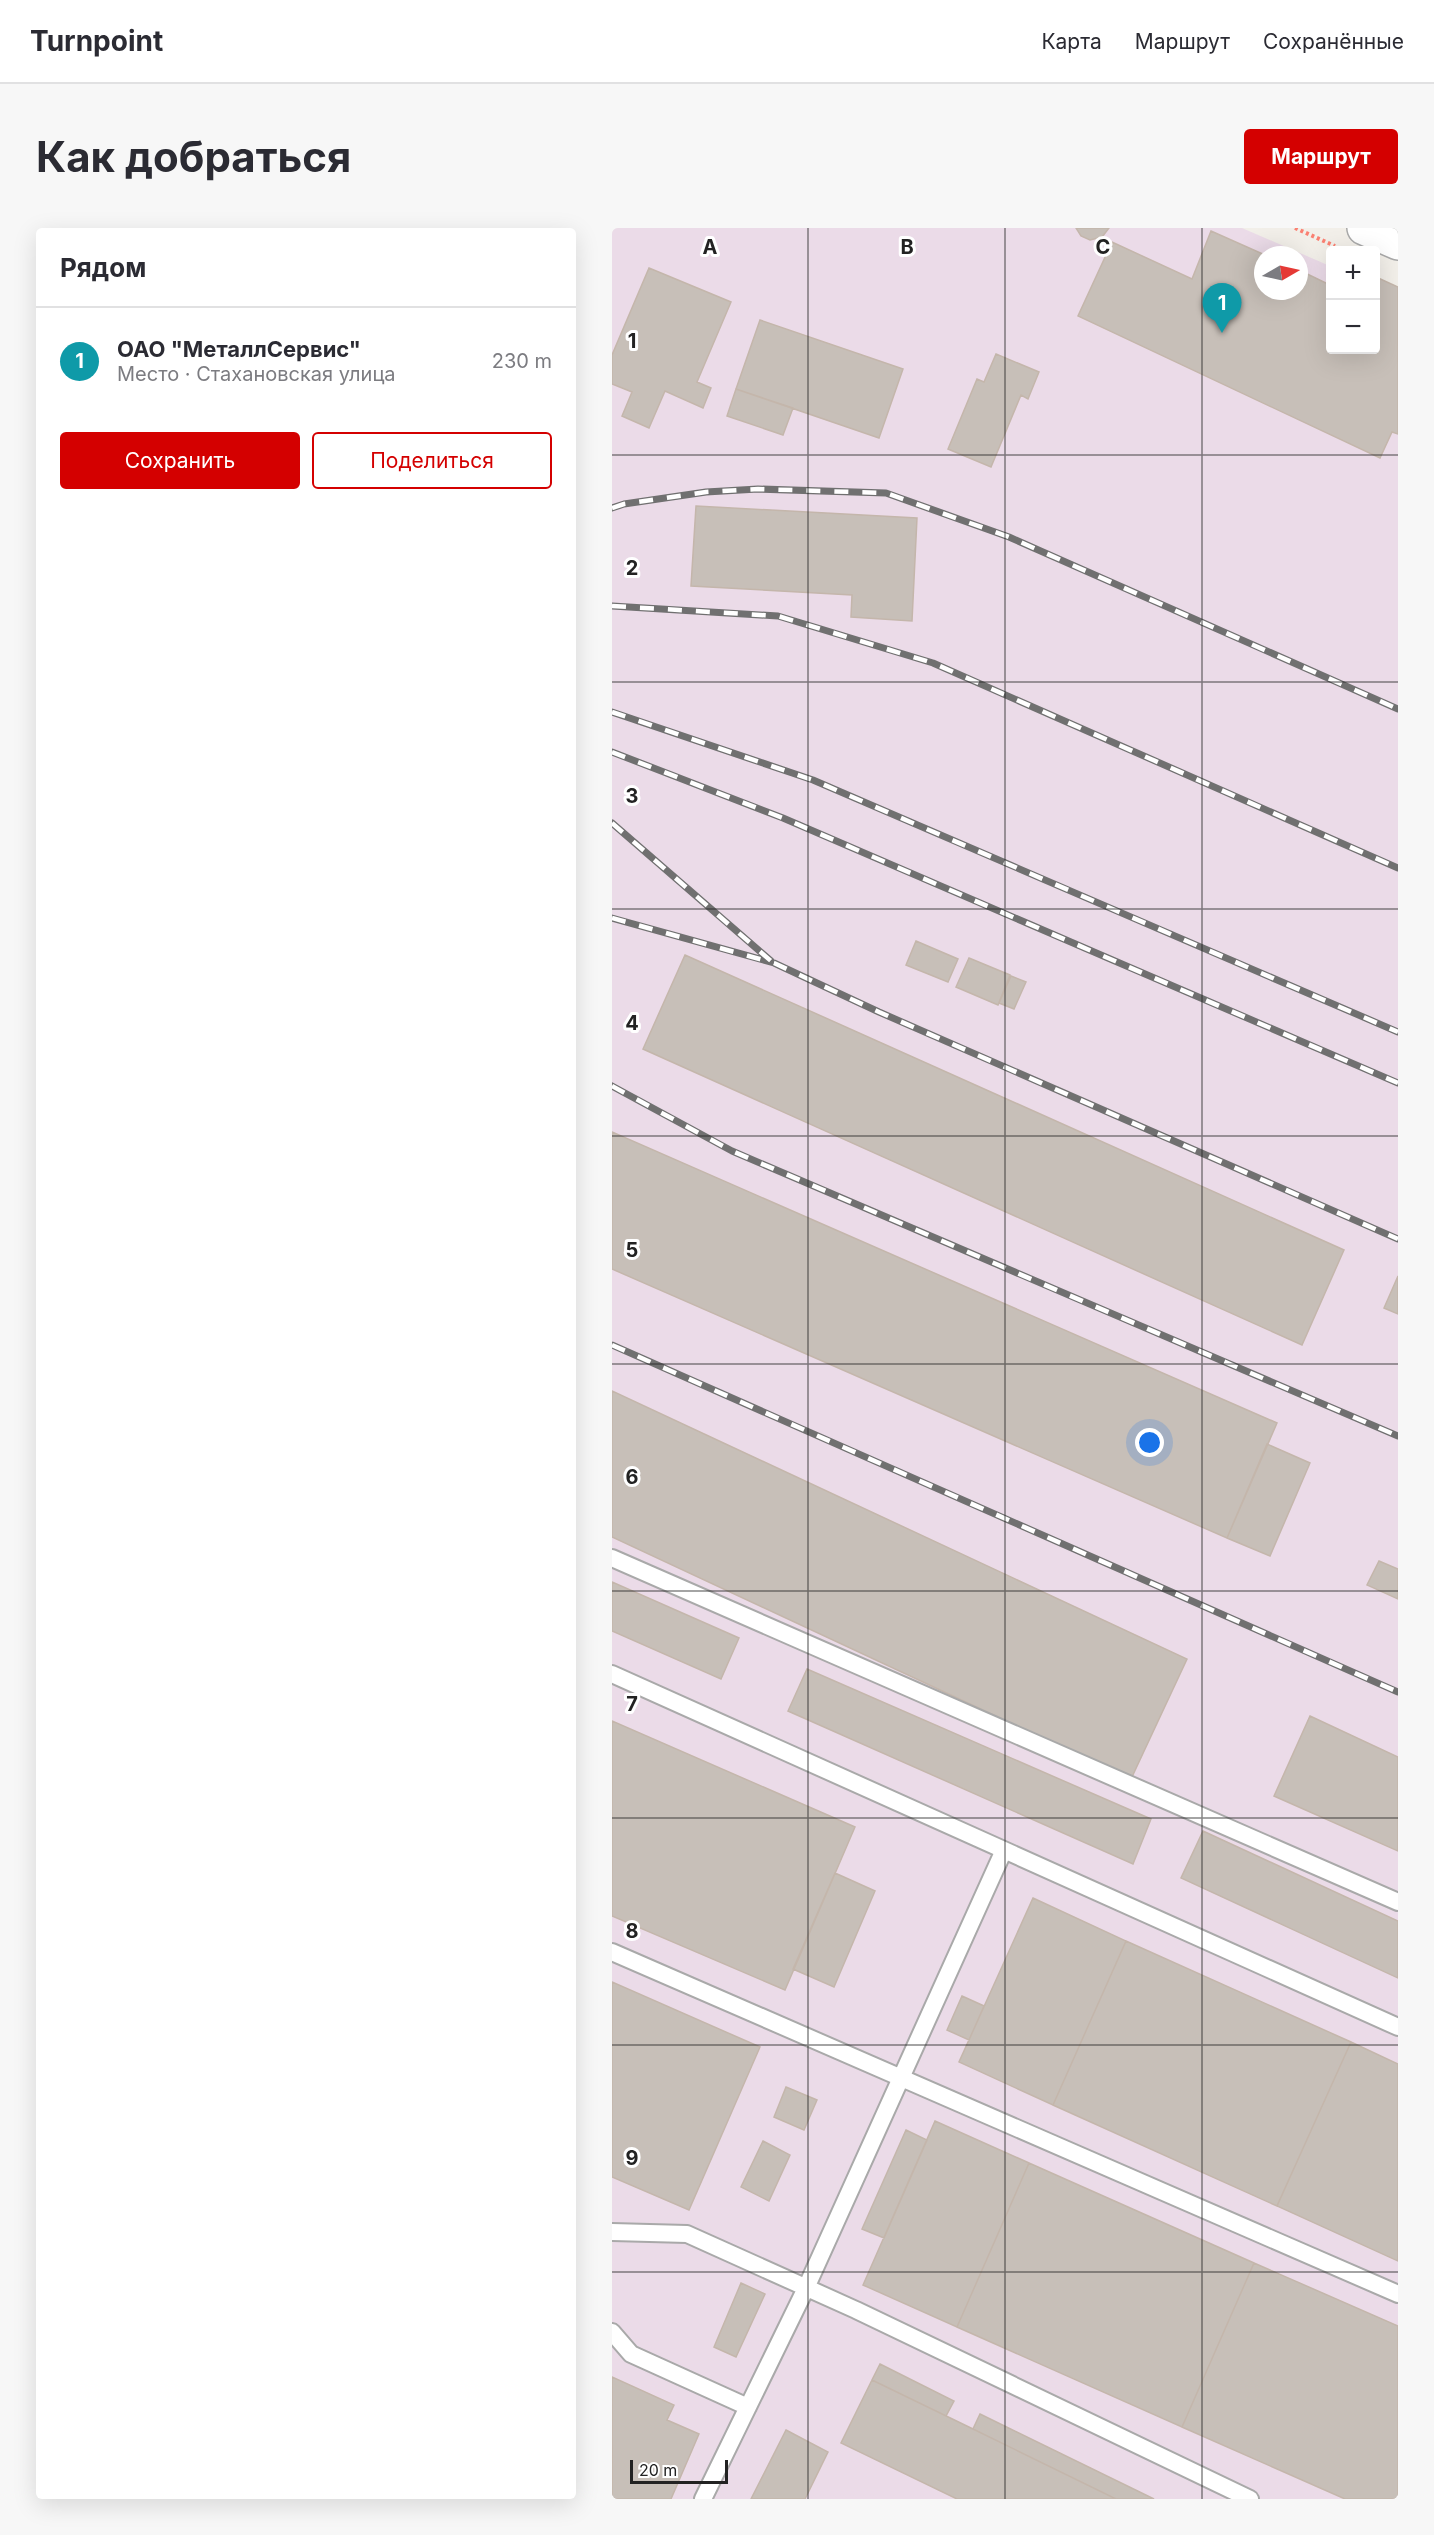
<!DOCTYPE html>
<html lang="ru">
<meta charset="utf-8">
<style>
:root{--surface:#fff;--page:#f7f7f7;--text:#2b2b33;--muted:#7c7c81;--line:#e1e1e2;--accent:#d40000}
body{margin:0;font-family:Inter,sans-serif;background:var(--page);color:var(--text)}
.controls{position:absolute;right:18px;top:18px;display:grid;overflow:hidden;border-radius:6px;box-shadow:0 6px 24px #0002}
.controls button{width:54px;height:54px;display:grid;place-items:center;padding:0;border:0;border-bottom:2px solid var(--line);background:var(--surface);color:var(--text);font:30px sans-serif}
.compass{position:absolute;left:642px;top:18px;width:54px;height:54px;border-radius:50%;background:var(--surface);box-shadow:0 6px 24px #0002;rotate:81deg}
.scale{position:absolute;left:18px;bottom:15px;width:98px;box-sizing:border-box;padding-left:6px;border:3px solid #222;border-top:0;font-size:16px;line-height:21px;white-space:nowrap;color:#222;-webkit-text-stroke:4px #fff;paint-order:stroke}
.you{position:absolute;left:538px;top:1215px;width:21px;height:21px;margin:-15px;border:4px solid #fff;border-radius:50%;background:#1a73e8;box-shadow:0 0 0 9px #1a73e833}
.badge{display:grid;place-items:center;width:39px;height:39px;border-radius:50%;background:var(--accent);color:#fff;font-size:20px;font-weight:700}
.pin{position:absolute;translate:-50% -50px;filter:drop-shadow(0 2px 3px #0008)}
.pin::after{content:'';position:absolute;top:32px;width:21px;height:18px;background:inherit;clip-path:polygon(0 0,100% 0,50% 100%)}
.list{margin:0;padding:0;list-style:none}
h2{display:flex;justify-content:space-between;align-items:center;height:78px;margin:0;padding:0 24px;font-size:26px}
h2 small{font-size:20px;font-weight:400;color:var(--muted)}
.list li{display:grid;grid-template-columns:39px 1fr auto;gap:18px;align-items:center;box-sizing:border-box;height:108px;padding:0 24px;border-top:2px solid var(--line)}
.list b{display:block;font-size:22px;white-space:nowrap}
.list p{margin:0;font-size:20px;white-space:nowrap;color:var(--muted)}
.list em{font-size:20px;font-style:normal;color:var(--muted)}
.actions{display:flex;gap:12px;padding:18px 24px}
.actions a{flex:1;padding:14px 0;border:2px solid var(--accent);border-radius:6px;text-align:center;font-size:21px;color:var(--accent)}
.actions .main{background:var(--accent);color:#fff}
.map{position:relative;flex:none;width:786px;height:2271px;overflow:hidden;border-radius:6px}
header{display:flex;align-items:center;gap:36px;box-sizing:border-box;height:84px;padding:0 30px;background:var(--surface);border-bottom:2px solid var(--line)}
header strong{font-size:28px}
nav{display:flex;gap:33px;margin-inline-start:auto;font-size:21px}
.intro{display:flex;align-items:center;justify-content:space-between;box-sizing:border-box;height:144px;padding:0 36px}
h1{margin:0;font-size:42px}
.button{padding:15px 27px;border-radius:6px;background:var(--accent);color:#fff;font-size:21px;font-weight:700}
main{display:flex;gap:36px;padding:0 36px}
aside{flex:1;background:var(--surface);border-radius:6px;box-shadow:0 6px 24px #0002}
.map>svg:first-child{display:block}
</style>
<header>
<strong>Turnpoint</strong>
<nav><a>Карта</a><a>Маршрут</a><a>Сохранённые</a></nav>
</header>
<div class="intro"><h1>Как добраться</h1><a class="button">Маршрут</a></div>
<main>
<aside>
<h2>Рядом<small></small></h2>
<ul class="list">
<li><span class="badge" style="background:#0f9aa8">1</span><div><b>ОАО &quot;МеталлСервис&quot;</b><p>Место · Стахановская улица</p></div><em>230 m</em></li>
</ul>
<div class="actions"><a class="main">Сохранить</a><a>Поделиться</a></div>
</aside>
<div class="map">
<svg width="786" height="2271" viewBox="0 0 786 2271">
<rect width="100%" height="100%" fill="#f2efe9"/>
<path fill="#ebdbe8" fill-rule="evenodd" d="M0 0H630L718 38V122H764V58L786 68V2271H0ZM651 27H687V63H651Z"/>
<path fill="#c7bfb8" stroke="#c4b6ab" stroke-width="1.5" d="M464 0H497L490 9 478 12 469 8Z
M599 3 653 27 651 63H687V42L718 57V122H764V49L786 59V206L780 204 768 230 466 88 500 14 580 51Z
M37 40 119 74 85 154 99 160 91 180 53 163 37 200 10 188 20 164 0 156V127Z
M148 92 291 141 267 210 124 161Z
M384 126 427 144 416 171 409 167 379 239 336 221 365 151 372 154Z
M124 161 181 180 171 207 115 188Z
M84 278 305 290 300 393 239 389 240 367 79 358Z
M304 713 346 731 336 754 294 737Z
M73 727 732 1022 690 1117 31 821Z
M357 730 398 747 386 777 344 759Z
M399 748 414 754 402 781 387 775Z
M0 904 665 1195 615 1310 0 1041Z
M786 1048V1086L772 1080Z
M0 1163 575 1431 519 1551 0 1309Z
M655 1216 698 1235 658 1328 615 1310Z
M767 1333 786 1341V1371L755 1357Z
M0 1354 127 1410 109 1451 0 1403Z
M195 1441 539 1591 521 1636 176 1483Z
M698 1488 786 1529V1623L662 1568Z
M0 1493 243 1599 173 1762 0 1688Z
M591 1603 786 1693V1750L569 1650Z
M223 1645 263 1663 222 1759 181 1741Z
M421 1670 514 1713 441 1877 347 1834Z
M514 1713 739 1814 665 1978 441 1877Z
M0 1754 148 1819 77 1982 0 1949Z
M350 1768 372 1778 357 1812 335 1802Z
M739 1814 786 1836V2033L665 1978Z
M174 1859 205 1872 192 1902 162 1889Z
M323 1893 417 1935 345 2099 251 2057Z
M294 1902 315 1912 272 2010 250 2001Z
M151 1913 178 1927 157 1973 129 1959Z
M417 1935 642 2035 570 2199 345 2099Z
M642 2035 786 2098V2271H733L570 2199Z
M129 2055 153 2066 124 2129 102 2119Z
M268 2136 342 2173 334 2188 260 2152Z
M0 2149 62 2177 55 2192 87 2206 59 2271H0Z
M260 2152 361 2201 504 2271H345L229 2215Z
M368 2186 542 2271H504L361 2201Z
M174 2202 216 2224 193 2271H139Z"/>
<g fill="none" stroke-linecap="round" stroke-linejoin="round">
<g stroke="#a9a9a9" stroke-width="20">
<path id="lane" d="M0 1330 786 1674
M0 1446 786 1799
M0 1724 786 2066
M0 2004 75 2006 244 2082 638 2271
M0 2104 19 2126 136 2179
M91 2271 194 2060 392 1622"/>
</g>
<g stroke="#a9a9a9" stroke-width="36">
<path id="street" d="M752 0 786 15"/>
</g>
<path stroke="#fa8072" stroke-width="4" stroke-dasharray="3 3" stroke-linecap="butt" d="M683 0 723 18"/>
<use href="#lane" stroke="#fff" stroke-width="16"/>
<use href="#street" stroke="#fff" stroke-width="33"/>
<g stroke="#707070" stroke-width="7">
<path id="rail" d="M0 280 12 276 94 264 146 261 274 265 397 309 786 481
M0 378 166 388 321 435 786 640
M0 484 201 552 786 804
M0 524 171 590 786 855
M0 595 159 733
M0 690 162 735 267 784 786 1011
M0 858 120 923 786 1208
M0 1117 786 1464"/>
</g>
<use href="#rail" stroke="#fff" stroke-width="4.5" stroke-dasharray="14" stroke-linecap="butt"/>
</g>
<path fill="none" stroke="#222" stroke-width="1.5" stroke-opacity="0.55" d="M196 0V2271M393 0V2271M590 0V2271M0 227H786M0 454H786M0 681H786M0 908H786M0 1136H786M0 1363H786M0 1590H786M0 1817H786M0 2044H786"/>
<g font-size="20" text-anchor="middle" font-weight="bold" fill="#222" stroke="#fff" stroke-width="6" stroke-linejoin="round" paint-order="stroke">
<text x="98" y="26">A</text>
<text x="295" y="26">B</text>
<text x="491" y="26">C</text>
<text x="20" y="120">1</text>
<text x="20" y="347">2</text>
<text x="20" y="575">3</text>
<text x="20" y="802">4</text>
<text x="20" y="1029">5</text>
<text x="20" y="1256">6</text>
<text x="20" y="1483">7</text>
<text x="20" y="1710">8</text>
<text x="20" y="1937">9</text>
</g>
</svg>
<div class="controls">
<button>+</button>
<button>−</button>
</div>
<svg class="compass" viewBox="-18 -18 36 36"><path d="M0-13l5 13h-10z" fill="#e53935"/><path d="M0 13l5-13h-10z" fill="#7c7c81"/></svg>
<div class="scale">20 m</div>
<div class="you"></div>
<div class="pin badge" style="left:610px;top:105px;background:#0f9aa8">1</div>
</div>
</main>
